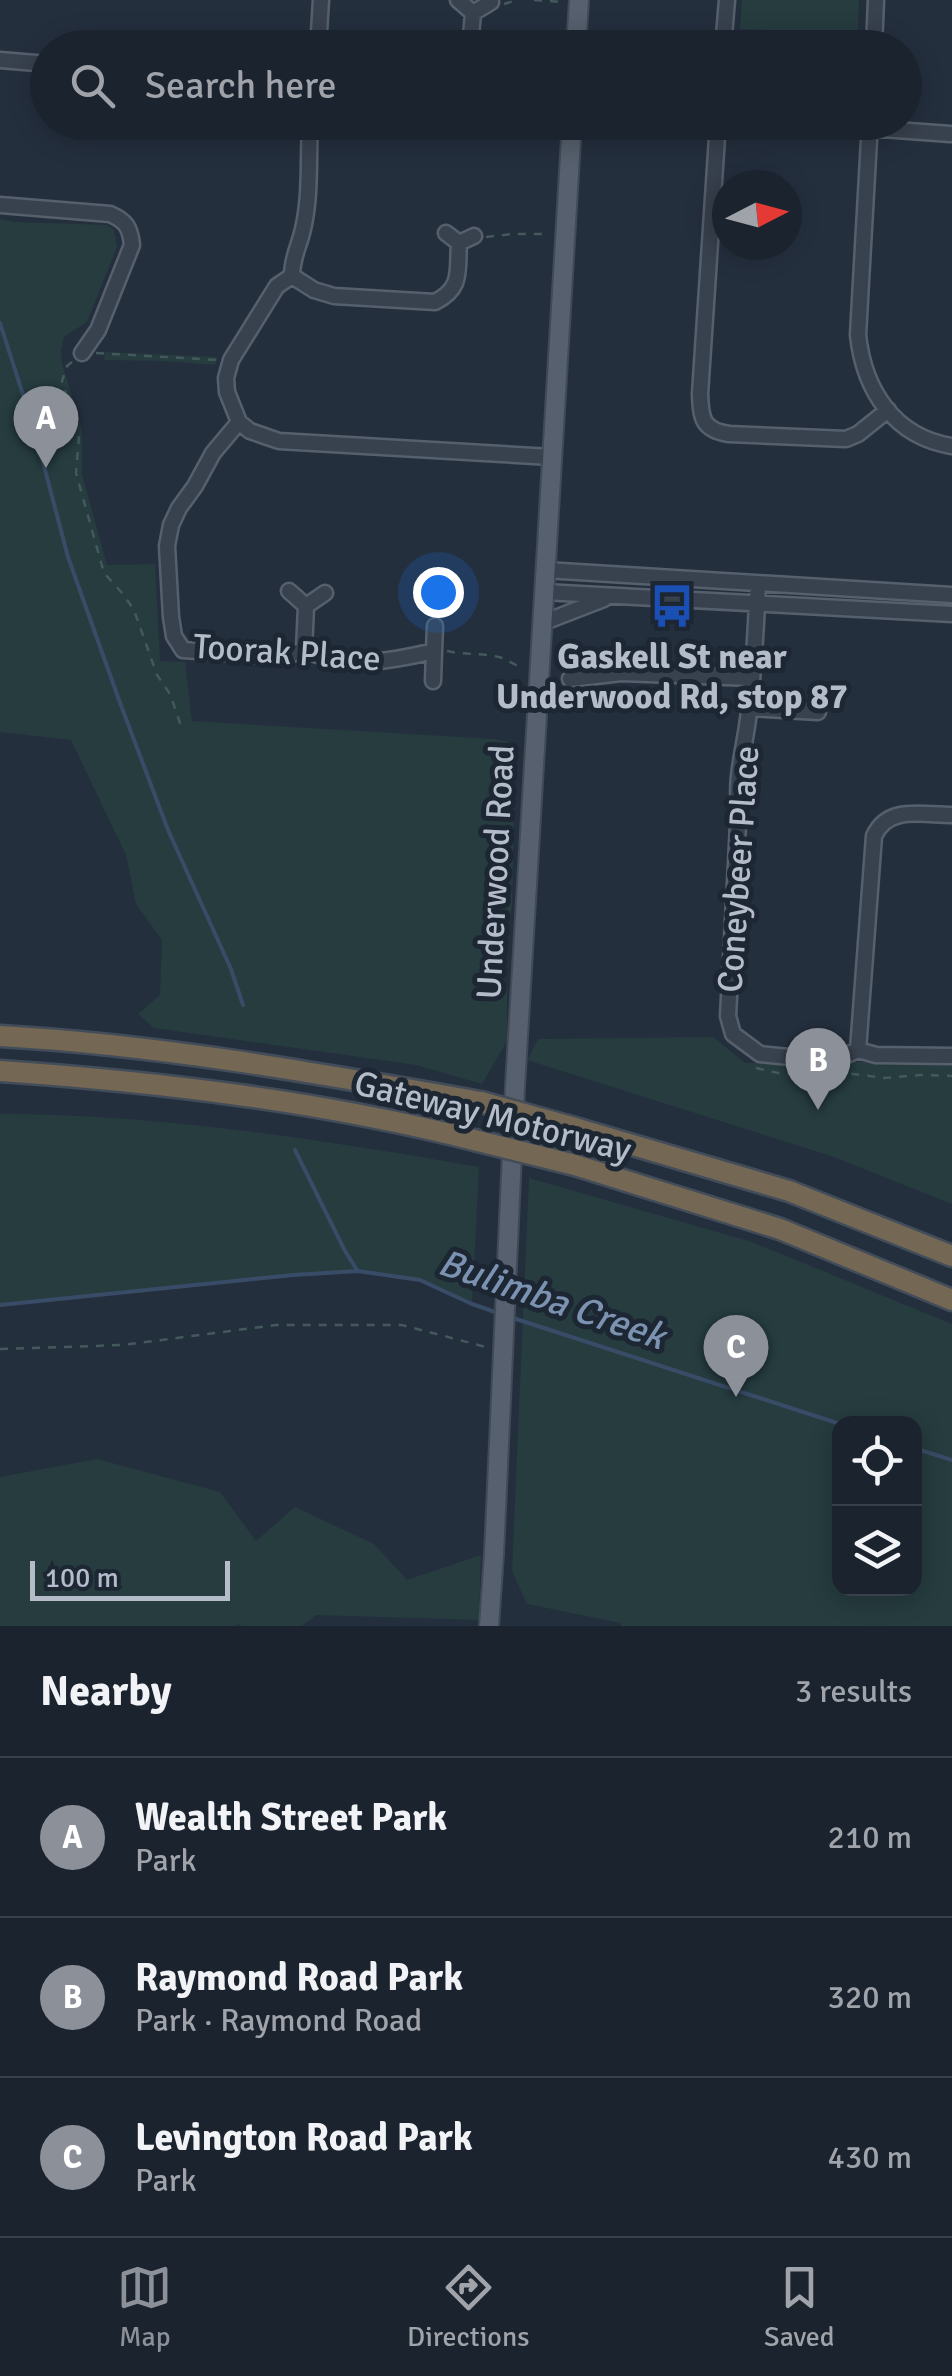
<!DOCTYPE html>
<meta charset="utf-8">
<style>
:root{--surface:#1b232e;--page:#282f3a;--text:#f1f3f6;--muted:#a0a4aa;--line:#39404a;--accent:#8c9099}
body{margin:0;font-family:Signika,sans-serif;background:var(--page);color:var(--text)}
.controls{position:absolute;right:30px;bottom:30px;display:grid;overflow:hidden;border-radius:20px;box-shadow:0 5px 25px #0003}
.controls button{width:90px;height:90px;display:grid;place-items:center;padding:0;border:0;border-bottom:2px solid var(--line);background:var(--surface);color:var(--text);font:50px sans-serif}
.compass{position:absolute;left:712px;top:170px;width:90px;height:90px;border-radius:50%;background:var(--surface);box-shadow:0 5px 25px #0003;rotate:84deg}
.scale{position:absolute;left:30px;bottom:25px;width:200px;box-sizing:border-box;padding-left:10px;border:5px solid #b4bcc9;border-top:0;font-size:28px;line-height:35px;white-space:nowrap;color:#b4bcc9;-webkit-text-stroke:8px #1d2633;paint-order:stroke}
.you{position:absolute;left:438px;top:592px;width:35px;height:35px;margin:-25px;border:8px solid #fff;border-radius:50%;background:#1a73e8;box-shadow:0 0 0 15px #1a73e833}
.badge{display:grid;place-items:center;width:65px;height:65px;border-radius:50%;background:var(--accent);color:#fff;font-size:32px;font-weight:700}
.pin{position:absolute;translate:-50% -82px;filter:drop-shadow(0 2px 5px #0008)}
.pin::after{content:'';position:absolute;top:52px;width:35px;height:30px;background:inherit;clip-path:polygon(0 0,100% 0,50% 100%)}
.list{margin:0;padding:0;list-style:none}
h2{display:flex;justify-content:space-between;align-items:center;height:130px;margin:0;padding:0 40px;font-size:42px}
h2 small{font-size:32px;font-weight:400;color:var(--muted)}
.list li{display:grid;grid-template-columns:65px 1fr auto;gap:30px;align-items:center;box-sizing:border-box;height:160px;padding:0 40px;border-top:2px solid var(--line)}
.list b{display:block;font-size:38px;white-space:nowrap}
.list p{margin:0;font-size:32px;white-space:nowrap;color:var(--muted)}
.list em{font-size:32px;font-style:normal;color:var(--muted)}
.icon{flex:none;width:55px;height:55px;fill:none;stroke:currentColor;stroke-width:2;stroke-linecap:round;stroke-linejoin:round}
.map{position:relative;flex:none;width:952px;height:1626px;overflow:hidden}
.search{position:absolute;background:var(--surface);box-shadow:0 5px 25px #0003;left:30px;right:30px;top:30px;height:110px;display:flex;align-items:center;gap:25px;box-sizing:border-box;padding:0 35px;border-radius:55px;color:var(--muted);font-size:38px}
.sheet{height:610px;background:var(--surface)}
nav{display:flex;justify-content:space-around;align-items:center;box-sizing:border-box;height:140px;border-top:2px solid var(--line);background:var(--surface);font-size:28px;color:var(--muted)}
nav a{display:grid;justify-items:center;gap:5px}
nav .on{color:var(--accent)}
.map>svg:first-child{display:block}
</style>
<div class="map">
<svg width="952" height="1626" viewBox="0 0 952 1626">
<rect width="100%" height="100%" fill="#242f3e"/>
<path fill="#263c3f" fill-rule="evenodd" d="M742 0H859L858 34 740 29Z
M0 219 15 222 107 225 114 230 117 247 87 322 64 337 61 351 62 363 82 430V474L107 565 155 564 160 661 185 662 192 721 494 739 509 742 514 804 512 908 499 956 507 992V1041L482 1084 416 1065 154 1028 138 1014 160 995 162 940 136 904 126 855 71 740 0 732Z
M105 352 218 357 215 365 164 361 104 360Z
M713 1037 745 1063 952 1061V1204L831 1156 527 1060 538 1039Z
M0 1114C158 1114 323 1140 479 1167L472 1304 420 1280 358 1271 292 1275 0 1305Z
M529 1178 752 1242 952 1324V1626H621V1623L527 1604 512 1571ZM840 1424H914V1588H840Z
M97 1459 220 1492 256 1541 295 1507 374 1544 407 1580 481 1555 479 1620 316 1615 302 1626H241L237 1624 235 1626H0V1477Z"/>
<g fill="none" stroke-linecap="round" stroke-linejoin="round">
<path stroke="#394c67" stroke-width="4" d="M0 323 35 432 68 557 119 700 168 830 231 969 243 1005
M295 1150 345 1251 357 1270
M0 1305 293 1275 358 1271 420 1280 472 1304 501 1314
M510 1317 840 1424
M914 1448 952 1460"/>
<g stroke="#565f6c" stroke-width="19">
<path id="minor" d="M458 0 473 13 491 2
M318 48 321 0
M470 48 473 13
M723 48 727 0
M874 48 876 0
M0 60 48 64
M310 122C308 157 311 195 303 229 299 247 292 257 292 276L277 286 231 360 226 378 227 392 239 422 250 431 279 441 551 457
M718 122 700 394C701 418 702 430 729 434L846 439 858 434 888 410
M870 122 858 335C864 390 894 437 952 446
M869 128 950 134
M0 205 110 214C126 221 130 227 132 245L98 330 82 353
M446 233 459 243 474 236
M292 276 314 290 334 296 435 302C463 288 457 271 459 243
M239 422 213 453 195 486 179 508 171 525 167 546 171 617 174 636 183 650 283 657 304 650C348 669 388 662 434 651L435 626
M545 570 952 595
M758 584C756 626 754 669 749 711 746 743 735 775 739 806L728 1016 733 1034 760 1054 809 1059 842 1057 858 1050 876 1055 952 1056
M289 591 306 606
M544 592 952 614
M306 606 325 593
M542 623 604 599
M304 650 306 606
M570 679 621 673 752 678
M433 681 434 651
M750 708 818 712
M858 1050 874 836C888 805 922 815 952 815"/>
</g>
<g stroke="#414a57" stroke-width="22">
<path id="major" d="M576 48 579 0
M489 1626 494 1554 515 1087 572 122"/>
</g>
<g stroke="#434c59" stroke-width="25">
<path id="highway" d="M0 1036C162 1045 322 1074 481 1102
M0 1071C159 1082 319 1101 474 1140
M575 1128 789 1191 952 1256
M575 1165 780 1229 952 1300"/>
</g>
<path stroke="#44595c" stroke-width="2.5" stroke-dasharray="8 8" stroke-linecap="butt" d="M534 0 563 2
M504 4 517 0
M486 237 512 234H548
M96 353 218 360
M72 362 67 366 62 381 79 436 76 473 104 573 123 594 134 610 157 675 170 694 181 726
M447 651C464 655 482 653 499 657 507 659 513 665 522 667
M756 1068 783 1074H853L884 1078 920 1075 952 1076
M0 1349 123 1345 276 1325H402L486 1347"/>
<use href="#minor" stroke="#38414e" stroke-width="14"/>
<use href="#major" stroke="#56606e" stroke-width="18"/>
<use href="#highway" stroke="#746855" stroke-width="20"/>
<g stroke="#434c59" stroke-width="25" stroke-linecap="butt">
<path id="highway-bridge" d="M481 1102 575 1128
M474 1140 575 1165"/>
</g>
<use href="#highway-bridge" stroke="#746855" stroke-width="20"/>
</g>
<defs>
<g id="bus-bare" transform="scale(3.45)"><path d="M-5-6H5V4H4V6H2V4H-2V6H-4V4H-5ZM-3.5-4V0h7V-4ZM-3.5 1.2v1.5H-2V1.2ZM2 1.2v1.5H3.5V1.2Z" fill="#1a4fb4" stroke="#1d2633" stroke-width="2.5" paint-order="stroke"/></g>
</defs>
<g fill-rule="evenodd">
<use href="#bus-bare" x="672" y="606"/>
</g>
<g text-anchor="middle" stroke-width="10" stroke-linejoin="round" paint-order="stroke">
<g font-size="35" fill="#b4bcc9" stroke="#1d2633">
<text transform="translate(287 652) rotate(4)" y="12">Toorak Place</text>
<text transform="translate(738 869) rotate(-86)" y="12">Coneybeer Place</text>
<text transform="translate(495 872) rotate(-87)" y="12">Underwood Road</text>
<text transform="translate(493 1116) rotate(14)" y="12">Gateway Motorway</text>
</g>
<g font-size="35" font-weight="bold" fill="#b4bcc9" stroke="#1d2633">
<text x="672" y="668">Gaskell St near<tspan x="672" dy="40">Underwood Rd, stop 87</tspan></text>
</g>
<g font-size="38" font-style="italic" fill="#7c92b1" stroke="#1d2633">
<text transform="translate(552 1299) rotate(19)" y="13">Bulimba Creek</text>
</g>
</g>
</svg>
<div class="controls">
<button><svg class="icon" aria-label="locate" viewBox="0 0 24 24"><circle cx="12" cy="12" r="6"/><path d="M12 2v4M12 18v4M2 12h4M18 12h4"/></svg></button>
<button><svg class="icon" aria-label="layers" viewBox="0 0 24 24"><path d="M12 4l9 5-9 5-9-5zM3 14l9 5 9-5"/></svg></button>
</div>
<svg class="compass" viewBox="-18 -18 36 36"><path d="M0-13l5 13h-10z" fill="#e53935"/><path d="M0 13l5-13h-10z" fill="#a0a4aa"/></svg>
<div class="scale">100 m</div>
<div class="you"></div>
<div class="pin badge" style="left:46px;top:468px">A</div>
<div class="pin badge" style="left:818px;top:1110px">B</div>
<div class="pin badge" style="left:736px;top:1397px">C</div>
<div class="search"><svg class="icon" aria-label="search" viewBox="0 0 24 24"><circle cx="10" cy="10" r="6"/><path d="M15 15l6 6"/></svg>Search here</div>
</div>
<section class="sheet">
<h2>Nearby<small>3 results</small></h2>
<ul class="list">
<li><span class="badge">A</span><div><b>Wealth Street Park</b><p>Park</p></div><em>210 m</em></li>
<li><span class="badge">B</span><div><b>Raymond Road Park</b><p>Park · Raymond Road</p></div><em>320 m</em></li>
<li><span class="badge">C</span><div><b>Levington Road Park</b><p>Park</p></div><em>430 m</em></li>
</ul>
</section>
<nav>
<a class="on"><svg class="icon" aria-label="map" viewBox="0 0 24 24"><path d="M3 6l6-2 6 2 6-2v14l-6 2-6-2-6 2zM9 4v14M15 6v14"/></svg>Map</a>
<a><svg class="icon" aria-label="directions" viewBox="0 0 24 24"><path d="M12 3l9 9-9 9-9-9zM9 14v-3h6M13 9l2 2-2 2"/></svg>Directions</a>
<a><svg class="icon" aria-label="saved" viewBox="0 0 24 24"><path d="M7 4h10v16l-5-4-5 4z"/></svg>Saved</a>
</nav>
